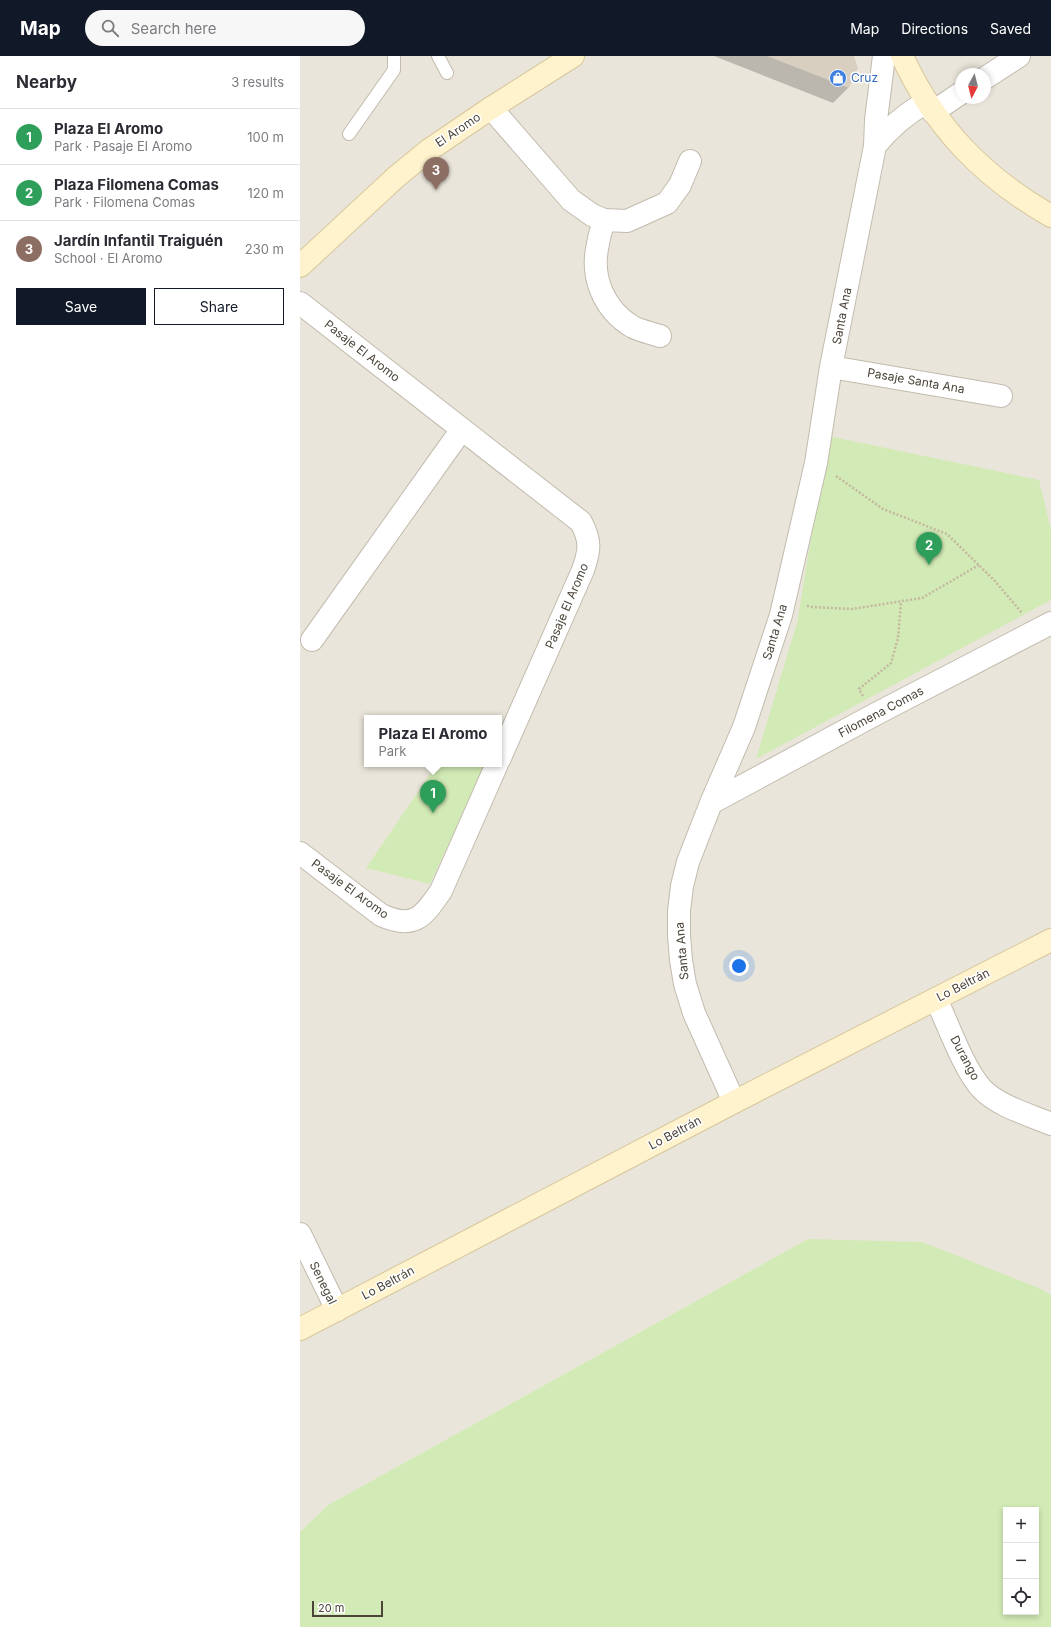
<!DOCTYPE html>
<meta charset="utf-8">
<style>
:root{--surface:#fff;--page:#f7f7f7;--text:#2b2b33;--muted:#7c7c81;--line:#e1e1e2;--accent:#111827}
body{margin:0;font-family:Inter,sans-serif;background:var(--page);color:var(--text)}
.controls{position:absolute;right:12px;bottom:12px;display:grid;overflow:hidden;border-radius:0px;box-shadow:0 2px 6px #0003}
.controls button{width:36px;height:36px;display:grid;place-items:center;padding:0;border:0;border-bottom:1px solid var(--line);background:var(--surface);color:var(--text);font:20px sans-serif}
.compass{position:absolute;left:655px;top:12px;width:36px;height:36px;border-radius:50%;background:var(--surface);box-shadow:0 2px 6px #0003;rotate:187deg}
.scale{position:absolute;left:12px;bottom:10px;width:71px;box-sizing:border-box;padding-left:4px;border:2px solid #4b4439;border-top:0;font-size:11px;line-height:14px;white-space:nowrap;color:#4b4439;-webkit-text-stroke:3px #fff;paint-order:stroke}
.you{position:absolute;left:439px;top:910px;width:14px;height:14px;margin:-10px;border:3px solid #fff;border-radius:50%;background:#1a73e8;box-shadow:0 0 0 6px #1a73e833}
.badge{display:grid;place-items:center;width:26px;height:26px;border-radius:50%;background:var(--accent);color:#fff;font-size:13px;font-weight:700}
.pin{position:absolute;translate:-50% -33px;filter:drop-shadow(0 1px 2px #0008)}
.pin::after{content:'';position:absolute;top:21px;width:14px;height:12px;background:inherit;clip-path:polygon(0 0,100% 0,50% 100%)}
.popup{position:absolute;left:64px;top:659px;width:138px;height:52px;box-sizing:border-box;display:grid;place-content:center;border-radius:0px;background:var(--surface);filter:drop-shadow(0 1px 3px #0005);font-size:13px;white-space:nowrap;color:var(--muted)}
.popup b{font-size:15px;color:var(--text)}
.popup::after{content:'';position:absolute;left:50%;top:100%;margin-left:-8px;border:8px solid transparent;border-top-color:var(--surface)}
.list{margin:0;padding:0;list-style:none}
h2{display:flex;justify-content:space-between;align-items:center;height:52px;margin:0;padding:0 16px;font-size:17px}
h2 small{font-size:13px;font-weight:400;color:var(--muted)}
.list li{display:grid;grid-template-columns:26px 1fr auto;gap:12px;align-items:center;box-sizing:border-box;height:56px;padding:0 16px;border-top:1px solid var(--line)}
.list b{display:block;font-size:15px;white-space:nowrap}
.list p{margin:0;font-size:13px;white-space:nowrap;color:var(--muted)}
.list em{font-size:13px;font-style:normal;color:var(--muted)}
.actions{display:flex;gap:8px;padding:12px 16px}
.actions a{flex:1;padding:9px 0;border:1px solid var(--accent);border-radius:0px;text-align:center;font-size:14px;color:var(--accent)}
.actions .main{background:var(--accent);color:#fff}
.icon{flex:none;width:22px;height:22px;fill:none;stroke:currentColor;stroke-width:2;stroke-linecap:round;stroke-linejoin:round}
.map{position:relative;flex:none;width:751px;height:1571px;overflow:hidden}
header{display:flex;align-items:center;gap:24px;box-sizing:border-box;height:56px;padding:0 20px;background:var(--accent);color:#fff}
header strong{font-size:19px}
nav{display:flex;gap:22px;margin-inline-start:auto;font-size:14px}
.search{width:280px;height:36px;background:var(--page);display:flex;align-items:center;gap:10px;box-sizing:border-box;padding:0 14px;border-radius:22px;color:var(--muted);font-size:15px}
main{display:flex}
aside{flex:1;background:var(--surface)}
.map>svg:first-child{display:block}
</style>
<header>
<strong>Map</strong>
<div class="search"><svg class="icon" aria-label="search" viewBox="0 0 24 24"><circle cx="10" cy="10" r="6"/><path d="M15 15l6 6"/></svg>Search here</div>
<nav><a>Map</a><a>Directions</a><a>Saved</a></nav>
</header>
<main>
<aside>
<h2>Nearby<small>3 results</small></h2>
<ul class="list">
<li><span class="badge" style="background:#2e9e5b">1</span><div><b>Plaza El Aromo</b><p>Park · Pasaje El Aromo</p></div><em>100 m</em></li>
<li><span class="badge" style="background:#2e9e5b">2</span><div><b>Plaza Filomena Comas</b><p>Park · Filomena Comas</p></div><em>120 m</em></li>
<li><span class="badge" style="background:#8d6e63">3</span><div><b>Jardín Infantil Traiguén</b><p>School · El Aromo</p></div><em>230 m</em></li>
</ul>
<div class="actions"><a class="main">Save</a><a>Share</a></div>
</aside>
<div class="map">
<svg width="751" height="1571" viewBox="0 0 751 1571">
<rect width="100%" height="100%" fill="#f6f3ec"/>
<path fill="#eae5da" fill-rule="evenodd" d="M0 0H751V1239L739 1232 508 1183 28 1449 0 1476ZM661 18H685V42H661ZM67 662H199V708H67Z"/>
<path fill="#d2eab5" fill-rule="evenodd" d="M528 380 739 424 751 474V544L456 703 497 567Z
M137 708H186L130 828 66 812Z
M508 1183 622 1186 739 1232 751 1239V1571H0V1476L28 1449ZM706 1454H736V1556H706Z"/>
<path fill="#0003" d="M414 0H553L557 12 548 32 533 47Z"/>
<path fill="#d8cfc1" d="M467 0H554L558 12 549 32Z"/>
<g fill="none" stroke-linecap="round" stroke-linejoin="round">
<g stroke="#c2bbae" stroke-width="14">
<path id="lane" d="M138 0 147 17
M49 78 94 14V0"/>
</g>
<g stroke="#c2bbae" stroke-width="24">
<path id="street" d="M685 22 719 0
M191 52 271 144 292 159 304 164 327 165 367 147 380 129 390 105
M633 56 661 37
M575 90C590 71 605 58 627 46
M304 164C302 172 299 180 298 188 290 221 304 254 333 271 341 275 351 277 360 280
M0 247 281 466C291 485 290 494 283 514L199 704
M531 311 701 340
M12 584 162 373
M411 747 574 659 751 567
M0 797 81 859C114 874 123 861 141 835L197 708
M636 943C648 968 664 1014 682 1033 698 1050 730 1059 751 1068
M434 1046 394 957 385 928 381 904 379 879V855L382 830 388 806 411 747 444 671 481 559 516 407 531 311 575 90 576 64 584 0
M0 1178 37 1254"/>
</g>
<g stroke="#d6c79b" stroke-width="24">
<path id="secondary" d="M602 0C635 72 683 121 751 160
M0 210 96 121 129 94 191 52 273 0
M0 1273 434 1046 751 884"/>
</g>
<path stroke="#c4b79f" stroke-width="2.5" stroke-dasharray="2 2" stroke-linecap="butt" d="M536 420 583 453 647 478 694 524 722 557
M507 550 512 551 552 553 622 542 679 509
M563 640 559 633 591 607 598 582 601 546"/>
<use href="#lane" stroke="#fff" stroke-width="12"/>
<use href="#street" stroke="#fff" stroke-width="22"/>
<use href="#secondary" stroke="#fff3cd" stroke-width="22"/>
</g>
<defs>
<g id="shop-disc" transform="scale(0.9)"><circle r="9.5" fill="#3f7fe0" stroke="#fff"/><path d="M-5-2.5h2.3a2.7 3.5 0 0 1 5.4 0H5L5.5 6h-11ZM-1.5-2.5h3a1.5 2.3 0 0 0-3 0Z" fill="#fff"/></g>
</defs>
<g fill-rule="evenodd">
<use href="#shop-disc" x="538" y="22"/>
</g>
<g text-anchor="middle" stroke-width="3" stroke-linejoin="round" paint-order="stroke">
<g font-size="12" fill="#366cbe" stroke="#fff" text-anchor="start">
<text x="551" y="26">Cruz</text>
</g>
<g font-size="12" fill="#4b4439" stroke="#fff">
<text transform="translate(158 74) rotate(-34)" y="4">El Aromo</text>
<text transform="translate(542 260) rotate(-79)" y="4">Santa Ana</text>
<text transform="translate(62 295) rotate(38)" y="4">Pasaje El Aromo</text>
<text transform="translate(616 325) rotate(10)" y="4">Pasaje Santa Ana</text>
<text transform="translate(267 550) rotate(-67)" y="4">Pasaje El Aromo</text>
<text transform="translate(475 576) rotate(-73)" y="4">Santa Ana</text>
<text transform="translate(581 656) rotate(-28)" y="4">Filomena Comas</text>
<text transform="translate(50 833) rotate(36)" y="4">Pasaje El Aromo</text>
<text transform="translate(382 895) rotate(-95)" y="4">Santa Ana</text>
<text transform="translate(663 929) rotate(-27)" y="4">Lo Beltrán</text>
<text transform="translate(665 1002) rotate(62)" y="4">Durango</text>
<text transform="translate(375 1077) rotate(-28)" y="4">Lo Beltrán</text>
<text transform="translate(23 1227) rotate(64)" y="4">Senegal</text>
<text transform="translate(88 1227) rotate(-28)" y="4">Lo Beltrán</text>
</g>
</g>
</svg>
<div class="controls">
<button>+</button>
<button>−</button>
<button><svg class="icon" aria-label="locate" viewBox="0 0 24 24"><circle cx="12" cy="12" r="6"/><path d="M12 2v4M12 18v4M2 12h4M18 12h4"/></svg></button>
</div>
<svg class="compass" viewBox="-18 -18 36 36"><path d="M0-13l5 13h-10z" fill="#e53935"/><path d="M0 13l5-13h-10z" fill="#7c7c81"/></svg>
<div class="scale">20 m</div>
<div class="you"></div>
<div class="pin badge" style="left:133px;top:757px;background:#2e9e5b">1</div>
<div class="popup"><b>Plaza El Aromo</b>Park</div>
<div class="pin badge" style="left:629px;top:509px;background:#2e9e5b">2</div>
<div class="pin badge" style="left:136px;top:134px;background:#8d6e63">3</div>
</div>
</main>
